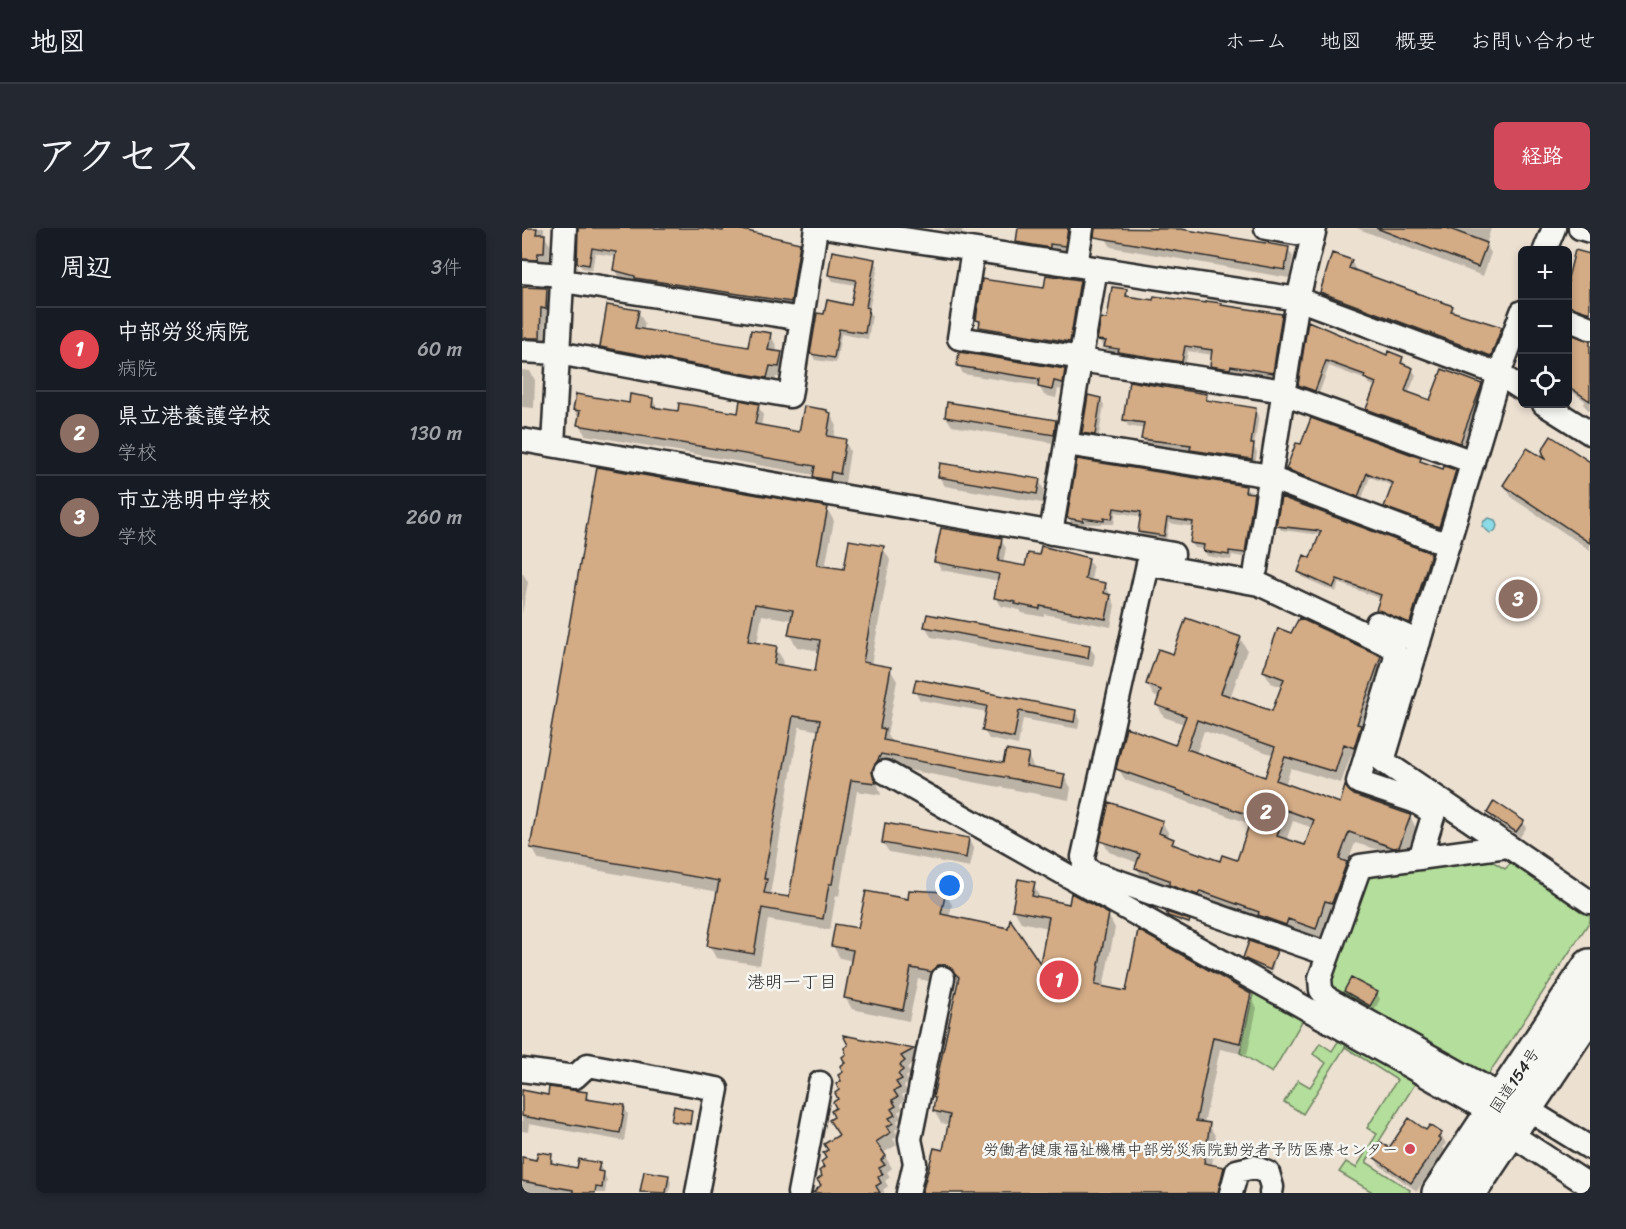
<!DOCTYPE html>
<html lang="ja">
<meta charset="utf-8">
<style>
:root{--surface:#171b24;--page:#242831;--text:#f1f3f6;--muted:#9ea1a6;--line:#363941;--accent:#d1495b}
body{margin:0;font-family:Sriracha,"Klee One",sans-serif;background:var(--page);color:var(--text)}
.controls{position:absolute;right:18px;top:18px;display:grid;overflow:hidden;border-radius:9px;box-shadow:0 3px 9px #0003}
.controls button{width:54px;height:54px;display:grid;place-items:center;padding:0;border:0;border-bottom:2px solid var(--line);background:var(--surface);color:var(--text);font:30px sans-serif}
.you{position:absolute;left:428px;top:658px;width:21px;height:21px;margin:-15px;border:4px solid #fff;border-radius:50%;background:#1a73e8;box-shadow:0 0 0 9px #1a73e833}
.badge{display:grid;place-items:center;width:39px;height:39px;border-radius:50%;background:var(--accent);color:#fff;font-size:20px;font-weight:700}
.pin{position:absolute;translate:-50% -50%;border:3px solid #fff;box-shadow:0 2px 6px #0006}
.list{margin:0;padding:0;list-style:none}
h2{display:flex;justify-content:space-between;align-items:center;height:78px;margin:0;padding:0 24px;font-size:26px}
h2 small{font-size:20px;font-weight:400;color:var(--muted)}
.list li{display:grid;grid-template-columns:39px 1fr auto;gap:18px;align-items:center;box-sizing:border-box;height:84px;padding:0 24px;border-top:2px solid var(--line)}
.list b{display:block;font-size:22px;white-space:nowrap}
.list p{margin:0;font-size:20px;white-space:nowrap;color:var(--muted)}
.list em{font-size:20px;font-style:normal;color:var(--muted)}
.icon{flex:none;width:33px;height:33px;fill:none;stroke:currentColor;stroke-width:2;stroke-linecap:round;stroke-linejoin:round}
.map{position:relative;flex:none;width:1068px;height:965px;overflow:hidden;border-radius:9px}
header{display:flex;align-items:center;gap:36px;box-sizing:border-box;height:84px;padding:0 30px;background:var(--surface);border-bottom:2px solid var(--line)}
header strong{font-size:28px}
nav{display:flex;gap:33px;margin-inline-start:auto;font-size:21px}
.intro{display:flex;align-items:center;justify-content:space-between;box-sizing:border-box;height:144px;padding:0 36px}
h1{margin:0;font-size:42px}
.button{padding:15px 27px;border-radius:9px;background:var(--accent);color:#fff;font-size:21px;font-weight:700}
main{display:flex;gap:36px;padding:0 36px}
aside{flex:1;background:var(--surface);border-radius:9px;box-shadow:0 3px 9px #0003}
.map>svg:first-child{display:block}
</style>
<header>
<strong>地図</strong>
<nav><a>ホーム</a><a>地図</a><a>概要</a><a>お問い合わせ</a></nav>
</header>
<div class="intro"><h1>アクセス</h1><a class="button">経路</a></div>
<main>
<aside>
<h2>周辺<small>3件</small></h2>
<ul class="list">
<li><span class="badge" style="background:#e0444e">1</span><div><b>中部労災病院</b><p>病院</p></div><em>60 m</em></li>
<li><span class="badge" style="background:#8d6e63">2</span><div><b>県立港養護学校</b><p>学校</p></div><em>130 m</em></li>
<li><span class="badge" style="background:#8d6e63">3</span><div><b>市立港明中学校</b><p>学校</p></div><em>260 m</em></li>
</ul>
</aside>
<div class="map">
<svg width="1068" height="965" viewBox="0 0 1068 965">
<rect width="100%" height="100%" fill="#ece0d1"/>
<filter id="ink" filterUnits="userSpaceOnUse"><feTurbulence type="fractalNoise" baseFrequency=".0167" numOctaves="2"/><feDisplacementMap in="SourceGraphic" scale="12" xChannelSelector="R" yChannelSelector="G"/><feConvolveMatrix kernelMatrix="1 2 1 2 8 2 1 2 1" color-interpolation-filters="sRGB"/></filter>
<g filter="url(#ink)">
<path fill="#b4de9b" stroke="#708463" stroke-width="1.5" d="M963 629 983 641 993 631 1068 681V693L964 850 811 764 807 757 844 652 852 644Z
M732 762 782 790 750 845 718 825Z
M819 809 893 856 844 934 888 962 887 965H852L817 944 824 934 834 940 855 906 845 900 875 852 823 819 781 886 762 874 776 852 788 859 804 835 791 826 798 815 810 823Z"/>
<path fill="#8bdce6" stroke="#65959b" stroke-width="1.5" d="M967 290 973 292 975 298 973 303 968 305 960 298 962 293Z"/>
<path fill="#0003" fill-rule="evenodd" d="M0 0H22V7L28 17 27 33H20V40L0 41Z
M59 0H177L277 16 281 22 272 80 147 61 96 48 93 42 95 29 73 25 70 42 60 40 56 34Z
M422 0H441L439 11 425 9Z
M498 0H549L546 24 531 21V25L499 20 495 14Z
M586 0H649L766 20 771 29 767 50 589 19 584 11Z
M834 0H969L964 17 969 25 961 48Z
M1067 18H1068V89L1046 86V55L1054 24 1065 27Z
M811 27 829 33 835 44 930 80 934 86 979 100 986 113 977 140 807 77 799 64V58Z
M352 32 356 38 347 82 350 87 346 111 319 106 314 135 293 132 290 126 304 88 331 78 334 57 311 53 307 47Z
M557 54 560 59 550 119 461 104 455 92 523 61Z
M0 58 24 61 29 70 28 89H24L22 119 0 120Z
M604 63 607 68 632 74H686L759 87 762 93 754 150 711 143V146L693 143 689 138 691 127 666 123 663 139 601 130 599 127 587 125 577 112Z
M116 83 123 96 121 103 227 121 248 106 255 119 254 125 259 126 266 138 264 151 254 149 252 162 86 131 79 119Z
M787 95 866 129 880 130 883 138 890 141 894 147 886 166 909 174 959 157 962 163 941 220 849 187 846 181 854 159 847 156 844 152 807 138 796 168 781 163 778 157Z
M1046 107 1068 115V184L1061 176 1063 173 1046 161Z
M437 137 542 142 547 151 545 163 536 161 534 170 522 167 517 158 441 146Z
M0 142 8 143 13 152 12 180 0 179Z
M684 167 688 174 734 182 737 188 732 219 735 224 733 237 673 228 670 223 625 217 621 211 623 201 606 198 602 191Z
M130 171 136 181 157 185 217 187 236 177 241 187 239 199 278 205 308 186 314 196 312 211 323 213 328 223 323 255 314 254 313 262 298 259 293 247 63 207 53 182Z
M578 171 582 177 576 212 565 211 561 205Z
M424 189 534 193 539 203 537 216 430 198Z
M1030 210 1068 236V322L990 270 982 257 1017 229Z
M898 231 900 235 922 243H933L936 249 920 304 867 284 864 278 871 258 848 249 839 273 769 247 766 241Z
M556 233 723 259 734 272 725 330 710 327 709 332 685 328 682 321 673 320 669 314 672 299 647 295 644 313 620 309 617 304 620 289 594 284 592 296H550L547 290Z
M417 249 517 252 522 262 520 275 423 258Z
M760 271 908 326 911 331 891 399 859 386 856 381 859 371 817 355 814 364 780 349 777 344 789 332 799 307 759 302 756 297Z
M305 281 312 293 303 340 323 343 361 320 368 332 349 437 368 441 375 453 365 507 370 515 482 536 506 528 513 542 542 548 549 560 547 572 365 538 356 557 359 567 335 563 317 668 314 667 308 702 246 692 238 737 194 730 187 717 197 664 17 632 10 620ZM240 387 270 392 268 407 275 419 298 423 294 445 260 439 261 432 254 420 235 416ZM277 499 298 503 268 671 250 668 249 661Z
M479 312 484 320 481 335 504 340 566 331 571 340 569 354 583 356 593 377 589 399 522 386V389L500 385 498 382 479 378 474 369 477 353 419 342 414 333Z
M0 344 6 354 0 386Z
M404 399 567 418 573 427 571 439 409 409Z
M718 410 725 422 708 470 751 485 760 459 749 455 742 443 858 430 865 441 839 531 829 527 819 555 769 540 763 557 819 577 831 568 888 588 894 600 884 630 833 615 825 637 831 647 817 686 810 683 800 712 772 702 770 708 621 652 615 640 616 635 587 624 580 612 640 594 647 606 645 610 651 612 655 620 699 635 715 634 729 596 603 552 596 540 654 519 662 496 642 489 635 477 638 470 632 468 625 456 652 428ZM682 503 752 527 744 551 674 526ZM771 593 791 600 784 619 764 613Z
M393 464 553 483 558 491 556 501 501 491 496 517 467 511 462 503 465 484 398 472Z
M967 585 1001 594 1004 600 998 609 970 591Z
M446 611 452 621 448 639 367 624 361 615Z
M512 656 518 671 586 687 593 700 581 760 605 765 728 767 735 780 725 827 698 821 682 896 687 897 694 909 690 938 701 941 708 953 705 965H400L422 924 428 897 419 895 412 883V869L438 754 432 749H423L417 755 396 751 387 793 330 781 323 769 331 733 318 730 311 718 387 673 423 665 430 677 427 690 518 739 526 700 499 694 492 682Z
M646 686 667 694 668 697 647 689Z
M754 724 750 744 723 730Z
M823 763 855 765 858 771 852 783 827 770Z
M324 809 391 822 397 833 385 840 389 846 384 849 387 855 382 858 385 864 380 867 383 872 378 876 381 881 376 884 380 890 375 893 378 899 373 902 376 908 371 911 375 917 361 925 370 940 365 944 368 949 363 953 366 958 361 962 363 965H298L308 922 318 908 314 889 328 818Z
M0 864 27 868 64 866 68 873 102 878 106 886 102 913 7 896 6 904 0 903Z
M169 883V898L152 895 151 893Z
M905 904 918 906 924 915 921 919 923 922 895 963 857 937 852 928Z
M29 928 33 937 56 942 77 936 85 952 83 965H0V931L16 933Z
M123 944 146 948 149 954 147 965H119Z"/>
<path fill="#d3ab85" stroke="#2b2b2b" stroke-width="1.5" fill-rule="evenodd" d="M0 0H15L14 6H23L22 25H16L15 32 0 31Z
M56 0H179L201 3 202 0H212L278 15 269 74 113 50V48L91 42 94 24 70 20 67 37 55 35Z
M496 0H546L543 18 528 16V20L494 14Z
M573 0 659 1 767 19 763 42 572 9Z
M854 0H925L965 15 956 39Z
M1053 22 1068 26V85L1046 78V50Z
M310 23 353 31 344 79 347 80 343 105 317 101 312 130 288 126 295 85 302 86 305 72 329 77 334 52 306 47Z
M810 25 830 32 827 40 931 78 929 83 980 99 969 128 798 64Z
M524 47 558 52 548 114 457 99 458 93 454 92 460 51 522 60Z
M0 59 25 60 24 81 19 80 18 110H0Z
M590 59 605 61 604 68 631 72 632 68 684 75V73L699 75V77L760 86 751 145 709 138 708 141 688 138 690 122 663 118 660 134 596 124 597 121 582 119 584 113 575 112 579 90 585 91Z
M85 77 117 82 113 100 226 119 229 102 249 105 246 122 260 124 257 139 248 138 245 150 78 119Z
M786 93 865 127 866 123 881 129 879 135 891 140 883 163 908 172 920 141 960 156 938 215 844 181 854 155 842 150 843 147 804 133 793 163 776 157Z
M1046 105 1068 113V173L1046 158Z
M437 124 543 141 541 155 532 153 530 162 516 159 517 151 435 138Z
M607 153 685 166 684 172 734 180 729 216H732L730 231 668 222 669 217 619 211 622 195 601 192Z
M54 166 107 175 108 166 131 170 130 179 156 183 157 175 216 185 218 172 237 176 233 196 277 204 282 178 305 182V184L309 185 305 208 324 211 318 246 309 244 308 252 291 249 293 238 55 197 58 183 51 182Z
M566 167 579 170 573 207 560 205Z
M425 174 534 192 532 207 423 189Z
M789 190 899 230 898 233 921 241 922 238 934 242 917 299 862 279 871 255 845 245 836 269 764 241 774 215 779 216Z
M1029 208 1068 234V315L981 257 1005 220 1023 231 1020 222Z
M555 231 724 258 723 264 732 265 723 325 707 323V327L681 323 682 317 668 315 671 294 645 290 642 308 616 304 619 284 592 280 590 291 582 290V293L561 290V293L545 290Z
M418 235 518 251 515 266 416 249Z
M75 239 306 279 295 337 322 341 327 312 362 318 341 434 369 439 358 500 363 501 361 512 481 535 484 522 507 526 504 539 543 546 540 560 359 526 350 543 354 555 329 552 310 656H307L301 691 240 680 232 726 185 718 197 653 8 620ZM233 376 271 382 266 407 298 412 293 443 252 436 255 418 226 413ZM271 488 298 492 267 669 242 665 245 651H242Z
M759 269 909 325 888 395 854 382 859 367 815 351 811 360 776 344 782 327 788 330 799 303 754 298Z
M419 300 480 310 476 333 503 338 506 325 517 327 519 318 567 330 563 351 584 355 582 365 589 367 584 391 518 378V381L493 376 494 374 472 370 477 346 412 334Z
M405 386 568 417 566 430 402 399Z
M664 390 719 409 699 465 750 483 762 451 741 443 756 400 769 405 777 390 859 428 835 496 839 497 832 520 822 516 813 544 763 529 754 552 818 575 823 558 832 567 889 587 877 619 872 620 827 604 817 631 825 634 810 675 803 673 794 701 766 691 764 697 736 687 737 684 678 663 676 667 647 657V652L613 640 618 626 578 613 587 574 641 593 637 605 652 611 650 616 698 633 700 627 715 632 730 588 594 541 604 499 653 517 664 488 634 477 639 462 624 456 636 421 651 426ZM675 492 753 519 743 549 665 521ZM764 582 792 592 783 617 755 608Z
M394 451 554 482 552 494 497 483 492 510 460 503 465 478 391 464Z
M972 573 1002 593 994 604 965 585Z
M363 595 447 610 444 630 360 615Z
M496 651 513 654 510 668 547 676 549 665 587 686 573 757 604 763 616 702 729 766 718 815 691 809 674 893 688 895 682 935 702 939 696 965H400L412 920 421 922 428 887 411 883 413 870 411 869 437 749 424 737H416L410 744 389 740 381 782 322 770 331 722 309 718 313 696 336 700 344 663 386 671 387 662 424 664 419 686 486 700 488 691 518 735 527 689 490 682Z
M644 684 668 692 667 695 646 688Z
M727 713 755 723 748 742 721 730Z
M829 750 856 764 848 778 822 763Z
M321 807 392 821 379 828 383 833 378 837 381 842 376 846 380 851 374 854 378 860 372 863 376 869 370 872 374 878 369 881 373 887 367 890 371 895 365 899 369 904 354 914 364 928 359 932 363 937 357 940 361 946 356 949 359 955 354 958 358 965H291L299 957 295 952 300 948 297 943 302 939 299 934 304 930 301 925 306 922 302 916 317 907 307 892 312 889 309 883 314 880 311 874 316 871 313 865 317 862 314 856 319 853 316 847 321 844 318 838 323 835 320 829 324 826 322 820 326 817Z
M27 859 65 864 64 871 103 877 98 905 0 888V862L26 867Z
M152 878 170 882 168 896 149 893Z
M887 890 904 902 908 897 920 905 916 910 919 912 889 955 850 928 859 914 867 920Z
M16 924 30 926 29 935 55 940 57 931 78 935 76 943 82 944 80 960 74 959 73 965H51V962L0 953V929L14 932Z
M122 943 147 947 144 965 118 964Z"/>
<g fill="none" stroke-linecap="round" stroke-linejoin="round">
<g stroke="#2b2b2b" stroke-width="27">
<path id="minor" d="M309 0 776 71 977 146 1000 161
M744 0 791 8
M1058 0 1068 3
M451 22 437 110 559 130
M1023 22 1032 0
M554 37 560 0
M0 44 41 47
M41 53 280 91
M1000 84 977 146 861 533 1068 674
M1046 91 1068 100
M0 123 36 125 268 168 294 0
M558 132 762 163
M761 166 951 234
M1022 176 1068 205
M0 212 651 326
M544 216 749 248
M31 217 43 0
M748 250 926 317
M529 305 574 40
M734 341 776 71 793 0
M855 395 897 414
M363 544C564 660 769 770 970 885
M806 726 569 644 562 637 561 629 626 336 737 356 871 419 874 429 836 554 892 573 912 585 898 630
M0 842 53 849 66 837 195 861 175 965
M981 869 806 771 799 762 798 750 838 638 985 618
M1003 880 1068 920
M987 905 1068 958
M277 965 298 855
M386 965 393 935 388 911 421 750
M709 965 715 943 732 939 746 945 750 959 749 965"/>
</g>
<g stroke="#2b2b2b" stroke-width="38">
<path id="highway" d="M917 965 1068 738
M947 965 1068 783"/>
</g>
<use href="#minor" stroke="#f6f6f2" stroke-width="22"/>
<use href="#highway" stroke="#f6f6f2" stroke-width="33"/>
</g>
</g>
<circle fill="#d1495b" stroke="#f6f6f2" stroke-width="2" cx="888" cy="921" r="6"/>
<g text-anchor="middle" stroke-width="5" stroke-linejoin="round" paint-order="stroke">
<g font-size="16" fill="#2b2b2b" stroke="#f6f6f2">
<text transform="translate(992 852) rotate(-56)" y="6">国道154号</text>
</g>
<g font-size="16" fill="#2b2b2b" stroke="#f6f6f2" text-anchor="end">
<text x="876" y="927">労働者健康福祉機構中部労災病院勤労者予防医療センター</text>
</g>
<g font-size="18" fill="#2b2b2b" stroke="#f6f6f2">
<text x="270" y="760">港明一丁目</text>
</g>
</g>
</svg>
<div class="controls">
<button>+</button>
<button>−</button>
<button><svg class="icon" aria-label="locate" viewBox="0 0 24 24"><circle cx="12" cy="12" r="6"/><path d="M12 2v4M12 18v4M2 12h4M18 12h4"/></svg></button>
</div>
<div class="you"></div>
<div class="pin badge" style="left:537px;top:752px;background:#e0444e">1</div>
<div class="pin badge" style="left:744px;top:584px;background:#8d6e63">2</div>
<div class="pin badge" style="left:996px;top:371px;background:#8d6e63">3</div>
</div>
</main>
